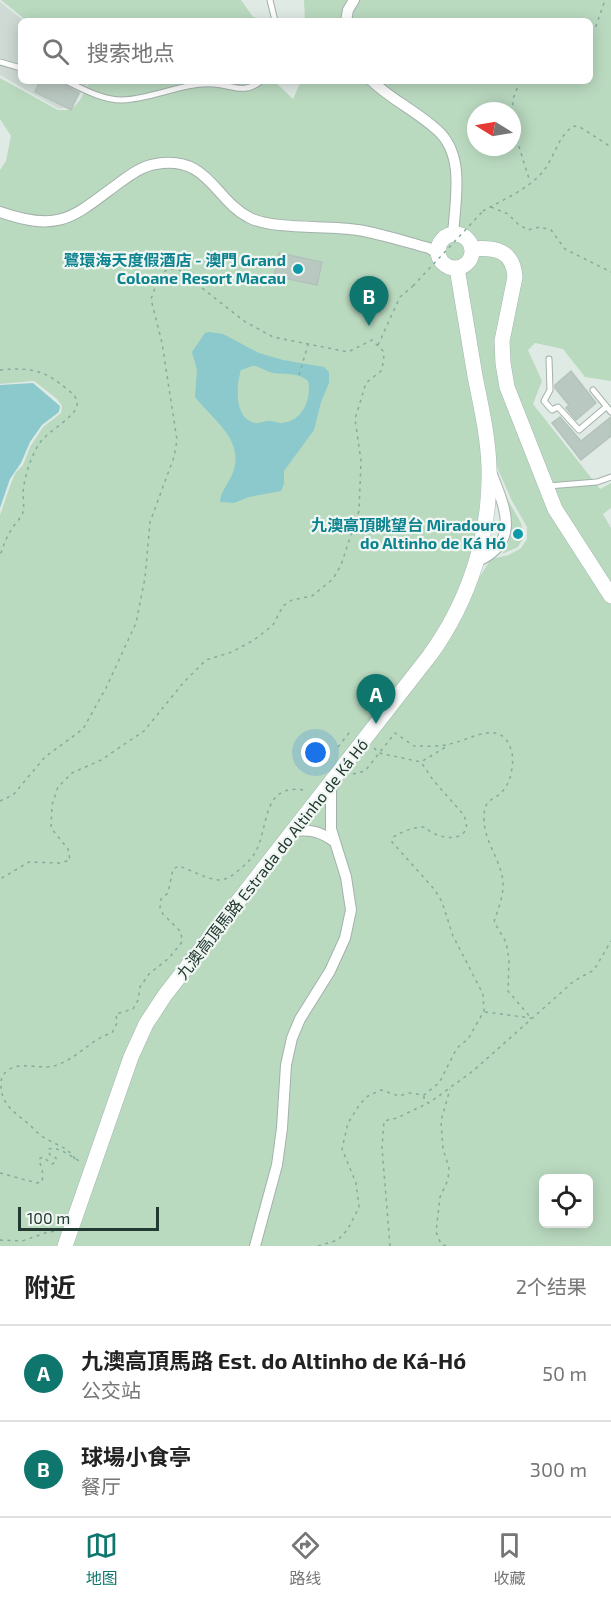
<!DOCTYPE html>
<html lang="zh">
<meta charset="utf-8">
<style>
:root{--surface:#fff;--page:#f2f2f2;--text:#222;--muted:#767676;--line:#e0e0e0;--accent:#0f766e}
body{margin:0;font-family:"Exo 2","Noto Sans SC",sans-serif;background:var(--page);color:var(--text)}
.controls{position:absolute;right:18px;bottom:18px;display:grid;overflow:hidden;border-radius:9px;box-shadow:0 3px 15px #0003}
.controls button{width:54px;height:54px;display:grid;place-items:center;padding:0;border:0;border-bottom:2px solid var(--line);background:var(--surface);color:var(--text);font:30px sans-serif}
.compass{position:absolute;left:467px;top:102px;width:54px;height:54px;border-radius:50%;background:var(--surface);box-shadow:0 3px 15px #0003;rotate:281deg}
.scale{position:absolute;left:18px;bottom:15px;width:141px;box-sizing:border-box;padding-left:6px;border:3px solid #223931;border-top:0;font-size:16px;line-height:21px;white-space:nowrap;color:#223931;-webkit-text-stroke:4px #f0f7f3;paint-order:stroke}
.you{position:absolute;left:316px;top:753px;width:21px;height:21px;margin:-15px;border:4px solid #fff;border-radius:50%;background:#1a73e8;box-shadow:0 0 0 9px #1a73e833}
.badge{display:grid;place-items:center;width:39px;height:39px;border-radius:50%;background:var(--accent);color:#fff;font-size:20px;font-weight:700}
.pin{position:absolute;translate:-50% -50px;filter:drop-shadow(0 2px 3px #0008)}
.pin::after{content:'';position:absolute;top:32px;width:21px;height:18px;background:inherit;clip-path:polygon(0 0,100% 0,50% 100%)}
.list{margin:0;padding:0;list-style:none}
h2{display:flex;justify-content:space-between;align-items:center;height:78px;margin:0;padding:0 24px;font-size:26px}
h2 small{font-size:20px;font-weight:400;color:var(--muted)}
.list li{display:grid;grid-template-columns:39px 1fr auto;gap:18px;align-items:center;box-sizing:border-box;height:96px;padding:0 24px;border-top:2px solid var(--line)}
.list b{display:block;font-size:22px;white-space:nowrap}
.list p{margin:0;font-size:20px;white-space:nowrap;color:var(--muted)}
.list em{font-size:20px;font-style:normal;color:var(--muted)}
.icon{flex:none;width:33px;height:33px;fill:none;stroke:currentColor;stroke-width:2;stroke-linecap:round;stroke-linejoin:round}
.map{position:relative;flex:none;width:611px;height:1246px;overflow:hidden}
.search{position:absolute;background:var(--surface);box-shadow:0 3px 15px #0003;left:18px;right:18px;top:18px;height:66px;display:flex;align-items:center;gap:15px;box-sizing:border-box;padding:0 21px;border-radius:9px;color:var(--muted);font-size:22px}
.sheet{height:270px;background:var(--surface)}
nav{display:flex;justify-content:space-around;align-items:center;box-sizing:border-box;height:84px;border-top:2px solid var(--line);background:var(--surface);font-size:16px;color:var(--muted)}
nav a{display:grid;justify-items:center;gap:3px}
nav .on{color:var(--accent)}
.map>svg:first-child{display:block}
</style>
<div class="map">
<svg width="611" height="1246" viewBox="0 0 611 1246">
<rect width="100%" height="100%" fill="#e0eae5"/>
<path fill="#cfdad4" d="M0 2 24 21H21V81H90L71 106 59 109 0 75Z"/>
<path fill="#badac0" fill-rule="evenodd" d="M1 0H241L253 17 258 18 262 21H27Z
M304 0H611V381L585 377 563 349 535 343 528 350 542 381 533 404 600 489 611 483V508L603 514 611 528V1246H0V515L11 483 16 472 23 465 30 447 43 427 61 413 62 406 57 399 34 381 0 384V170L6 161 11 136 0 119V78L58 110H71L80 100 90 81H274L293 99 301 81H590V21H305ZM476 111H512V147H476ZM463 278 481 368 496 465 512 501 527 527V539L521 548 509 555 491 559 477 581 448 615C461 584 473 553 478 519 488 442 472 355 463 278ZM544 1178H588V1224H544Z
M508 500 521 523 524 537 518 547 502 554C515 536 513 521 508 500Z"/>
<path fill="#8bc9cc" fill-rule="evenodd" d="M209 332 223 334 259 353 283 360 324 367 329 372V383L321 402 314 430 284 471V484L281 491 249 497 234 503 220 502C220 492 230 482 233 472 245 440 212 419 195 397L197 370 192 352 205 333ZM252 366C259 366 263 370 270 372 283 376 297 371 308 381 312 398 303 421 282 423 278 423 273 421 269 421 264 421 260 424 255 423 234 419 236 385 241 370Z
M33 383 60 406 59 412 42 425 30 442 21 463 10 479 0 508V385Z"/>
<path fill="#b9c8c0" stroke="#b3c3bb" stroke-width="1.5" d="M40 81H61L64 85 79 93 71 110 35 92Z
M279 253 322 262 317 285 274 276Z
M571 371 596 403 576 420 566 408 569 405 555 388V385Z
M560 417 581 441 611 417V436L581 460 552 423Z"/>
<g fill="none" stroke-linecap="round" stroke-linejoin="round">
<g stroke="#a3b1ab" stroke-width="7">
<path id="lane" d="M270 0 275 21
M0 62 21 68
M66 81C83 89 102 100 122 100 153 99 183 82 213 84 233 85 244 95 261 81
M549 359 550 390 544 401 552 410 558 407 579 430 606 407
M593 390 611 412
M548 486 597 482 611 477"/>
</g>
<g stroke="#a3b1ab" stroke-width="12">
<path id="street" d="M346 21 348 10 354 0
M372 81C392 100 416 111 436 129 466 154 455 200 453 235
M0 212C60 233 73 217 119 183 130 175 142 166 156 164 209 155 214 200 250 218 275 230 328 225 358 230 382 234 406 242 429 248L439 254
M476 562C522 542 505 508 491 472
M294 831C311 829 321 832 335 842
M255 1246 277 1165 282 1128 286 1065 292 1038 300 1019 330 971 345 938 351 910 346 877 331 829V783"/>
</g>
<g stroke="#a2b8ae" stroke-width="16">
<path id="secondary" d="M438 251a17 17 0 1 1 34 0a17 17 0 1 1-34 0Z
M472 249C495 247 513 250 515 277L502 341 503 363 507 387 555 509 611 596
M65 1246 131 1057 146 1024 165 995 430 655C469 601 491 534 489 467 488 436 481 406 475 376 469 340 463 304 457 268"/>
</g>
<path stroke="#83ac9b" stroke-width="1.5" stroke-dasharray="3 4.5" stroke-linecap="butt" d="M590 32 596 26 605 0
M520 81 513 99 512 124 530 182
M491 207 508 214 518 224 528 230 540 227 551 230 565 249 611 272
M483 211C504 199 531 188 545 169 555 155 558 137 573 126L580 127 611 147
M378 345 400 297 413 286
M0 370C30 367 45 370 68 390 73 394 78 398 77 405 75 418 47 431 39 444 30 459 25 475 23 492 23 499 25 508 22 515 19 520 14 525 11 530 6 538 3 547 0 556
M299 375 308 345
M338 747 349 733H353
M374 748 379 753 421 762 449 745
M353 774 365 771 395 733 414 746C425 746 439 747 450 744 471 740 503 716 512 753 514 763 511 780 505 788 495 803 483 795 484 821 485 843 501 860 503 882 504 895 498 909 494 922L506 942 509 959 508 991 531 1018
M0 801 13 795 45 757 83 729 106 688 136 623 145 578 150 522 174 457 177 440 162 343 151 299 158 280 165 271 170 269 179 270 244 321 273 337 348 352 372 340 383 351 384 360 381 371 366 383 355 419 361 461 359 511 341 565 333 579 312 596 292 600 283 606 273 625 254 640 232 652 206 660 184 682 144 731 101 760 72 773 58 787 52 805 51 828 68 849 70 860 60 863 29 862 0 879
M485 1012 531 1018
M424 1096V1100L429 1103 473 1071 574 981 594 970 611 941
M75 1159C68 1147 56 1145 45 1138 39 1135 35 1130 31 1126 16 1113 0 1105 1 1083 1 1078 3 1074 7 1071 20 1060 42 1071 57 1065 79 1057 91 1039 112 1033L117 1023 116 1014 133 1009 138 1000 140 987 149 974 169 958 182 942 181 932 163 914 160 908 161 899 168 893 173 869 179 866C191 870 206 879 219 880 227 880 233 875 239 870 246 864 253 858 257 849 269 822 263 784 304 790
M0 1173 37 1183 42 1182 43 1174 39 1159 43 1157 52 1164 56 1162V1158L50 1155 48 1149C60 1146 71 1157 81 1162
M0 1240 22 1241 48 1232 58 1231
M318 1246 338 1240 348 1229 359 1207 356 1183 342 1149 348 1123 360 1104 368 1096 381 1090 399 1096 409 1093 424 1095 439 1083 457 1048 468 1039 484 1011 483 994 453 936 442 902 435 890 392 842 393 837C404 831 413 827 425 827 440 843 478 842 463 814L433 780 421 762
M390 1246 382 1148 384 1121 397 1118 428 1103
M446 1246 441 1244 436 1232 440 1197 448 1180 449 1168 443 1149 441 1121 450 1089"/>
<use href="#lane" stroke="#fff" stroke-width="5"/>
<use href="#street" stroke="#fff" stroke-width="10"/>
<use href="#secondary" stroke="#fff" stroke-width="15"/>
<path stroke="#83ac9b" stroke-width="1.5" stroke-dasharray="3 4.5" stroke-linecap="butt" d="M413 286 483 211"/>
</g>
<g fill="#0f9aa8" stroke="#f0f7f3" stroke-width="2">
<circle cx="298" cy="269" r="6"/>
<circle cx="518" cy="534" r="6"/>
</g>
<g text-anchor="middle" stroke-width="4.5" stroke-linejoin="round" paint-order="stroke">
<g font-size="16" font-weight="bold" fill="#0d838f" stroke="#f0f7f3" text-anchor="end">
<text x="286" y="266">鷺環海天度假酒店 - 澳門 Grand<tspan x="286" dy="18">Coloane Resort Macau</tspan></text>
<text x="506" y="531">九澳高頂眺望台 Miradouro<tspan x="506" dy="18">do Altinho de Ká Hó</tspan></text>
</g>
<g font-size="16" fill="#223931" stroke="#f0f7f3">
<text transform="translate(272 859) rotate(-52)" y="6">九澳高頂馬路 Estrada do Altinho de Ká Hó</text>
</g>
</g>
</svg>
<div class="controls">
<button><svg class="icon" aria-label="locate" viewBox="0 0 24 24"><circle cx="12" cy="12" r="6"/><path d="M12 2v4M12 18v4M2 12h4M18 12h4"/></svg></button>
</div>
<svg class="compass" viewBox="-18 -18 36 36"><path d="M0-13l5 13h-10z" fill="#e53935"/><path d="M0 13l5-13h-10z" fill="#767676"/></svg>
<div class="scale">100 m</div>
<div class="you"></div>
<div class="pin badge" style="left:376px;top:724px">A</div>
<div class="pin badge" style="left:369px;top:326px">B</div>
<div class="search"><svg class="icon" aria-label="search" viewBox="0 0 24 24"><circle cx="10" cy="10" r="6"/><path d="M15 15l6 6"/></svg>搜索地点</div>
</div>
<section class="sheet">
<h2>附近<small>2个结果</small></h2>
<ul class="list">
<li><span class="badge">A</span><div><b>九澳高頂馬路 Est. do Altinho de Ká-Hó</b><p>公交站</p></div><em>50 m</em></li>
<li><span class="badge">B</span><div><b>球場小食亭</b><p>餐厅</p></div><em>300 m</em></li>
</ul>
</section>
<nav>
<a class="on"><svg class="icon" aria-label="map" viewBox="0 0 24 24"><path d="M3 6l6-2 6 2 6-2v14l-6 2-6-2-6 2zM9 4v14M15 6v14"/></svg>地图</a>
<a><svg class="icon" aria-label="directions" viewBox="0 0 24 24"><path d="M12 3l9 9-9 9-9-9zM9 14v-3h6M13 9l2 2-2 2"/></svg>路线</a>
<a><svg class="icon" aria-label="saved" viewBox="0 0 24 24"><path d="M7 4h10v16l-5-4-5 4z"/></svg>收藏</a>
</nav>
